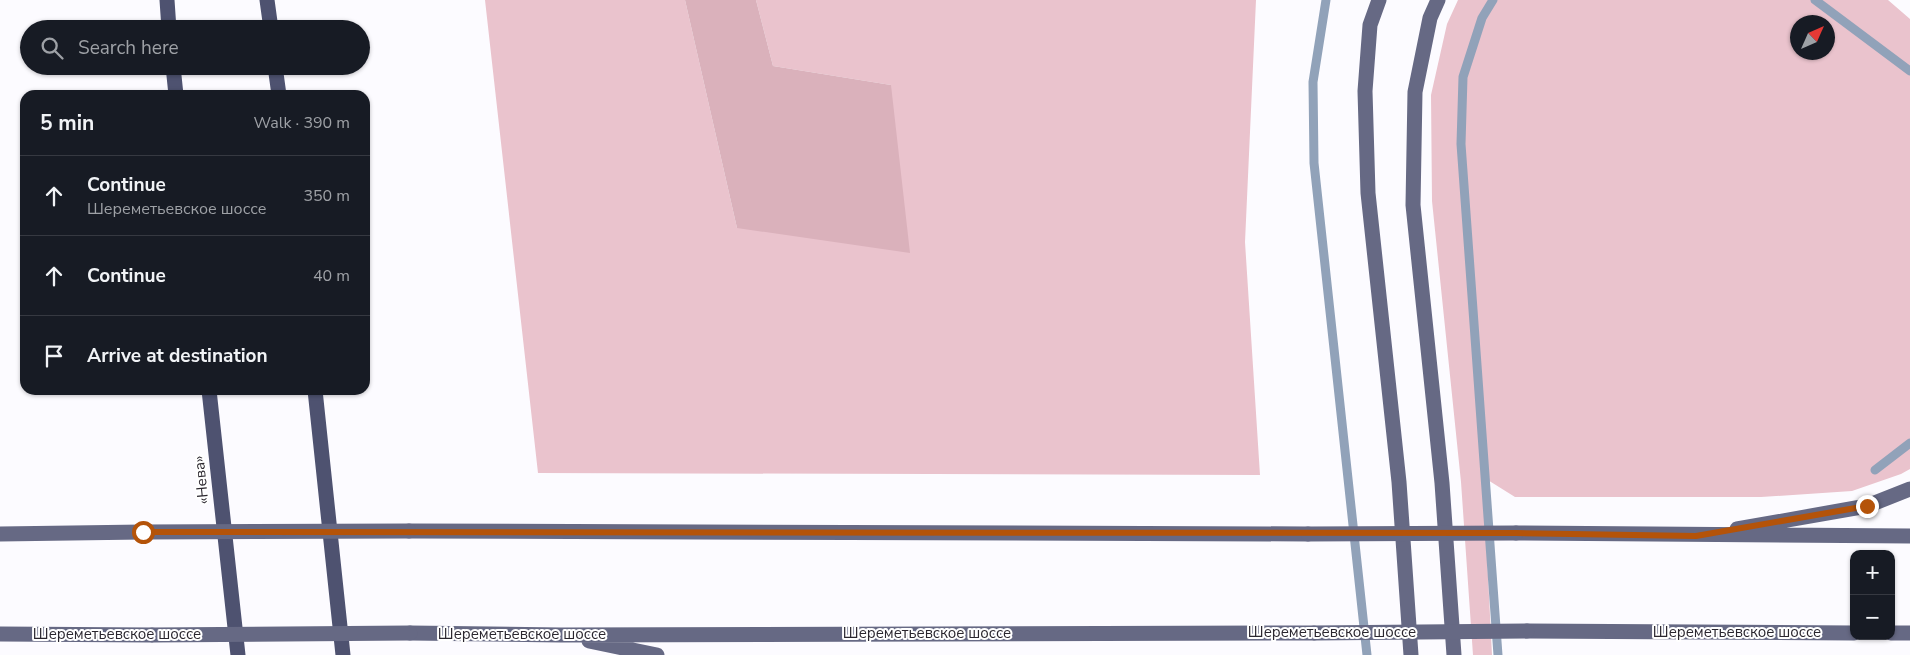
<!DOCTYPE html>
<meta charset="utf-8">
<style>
:root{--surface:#171b24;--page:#20242c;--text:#f1f3f6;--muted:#9ea1a6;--line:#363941}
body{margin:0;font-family:"Nunito Sans",sans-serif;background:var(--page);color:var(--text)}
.controls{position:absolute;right:15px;bottom:15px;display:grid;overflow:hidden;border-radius:10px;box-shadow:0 1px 4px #0004}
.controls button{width:45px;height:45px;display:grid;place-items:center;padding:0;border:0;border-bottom:1px solid var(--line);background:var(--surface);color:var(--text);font:25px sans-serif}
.compass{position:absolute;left:1790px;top:15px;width:45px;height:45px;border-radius:50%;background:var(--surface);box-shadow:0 1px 4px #0004;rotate:45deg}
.stop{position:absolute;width:15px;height:15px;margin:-11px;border:4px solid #b45309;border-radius:50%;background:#fff}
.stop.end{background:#b45309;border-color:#fff;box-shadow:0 1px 5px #0008}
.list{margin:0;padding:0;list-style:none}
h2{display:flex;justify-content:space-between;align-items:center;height:65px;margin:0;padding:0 20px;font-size:21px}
h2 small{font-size:16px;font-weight:400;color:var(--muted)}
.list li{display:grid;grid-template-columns:32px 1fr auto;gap:15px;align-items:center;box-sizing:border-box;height:80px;padding:0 20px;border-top:1px solid var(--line)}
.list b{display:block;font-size:19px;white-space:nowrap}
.list p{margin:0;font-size:16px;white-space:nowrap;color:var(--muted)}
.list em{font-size:16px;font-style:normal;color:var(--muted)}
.icon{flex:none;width:28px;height:28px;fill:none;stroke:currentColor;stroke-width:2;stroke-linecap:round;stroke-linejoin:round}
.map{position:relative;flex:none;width:1910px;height:655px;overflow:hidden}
.search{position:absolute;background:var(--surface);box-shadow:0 1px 4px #0004;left:20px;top:20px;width:350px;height:55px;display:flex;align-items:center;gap:12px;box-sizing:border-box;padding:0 18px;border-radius:28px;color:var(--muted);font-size:19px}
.panel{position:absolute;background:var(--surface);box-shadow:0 1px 4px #0004;left:20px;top:90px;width:350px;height:305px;border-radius:15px}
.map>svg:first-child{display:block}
</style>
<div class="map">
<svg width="1910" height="655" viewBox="0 0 1910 655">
<rect width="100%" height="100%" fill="#fcfbff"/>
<path fill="#eac3cd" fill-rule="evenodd" d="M485 0H685L737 228 891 85 773 66 756 0H1256L1245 242 1260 475 538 473Z
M1458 0H1888L1910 19V469L1901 474 1852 491 1761 497H1515L1483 477 1492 655H1473L1461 482 1432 201 1431 95 1447 24ZM1798 22H1828V52H1798Z"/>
<path fill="#dab1bb" d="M685 0H756L773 66 891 85 910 253 737 228Z"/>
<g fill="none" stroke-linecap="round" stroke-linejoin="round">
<path stroke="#91a2b9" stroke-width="9" d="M1326 0 1313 82 1314 163 1367 655
M1493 0 1482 18 1463 77 1461 144 1498 655
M1815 0 1910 71
M1875 470 1910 443"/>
<path stroke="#666984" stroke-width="15" d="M1379 0 1370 25 1365 91 1368 193 1399 482 1411 655
M1438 0 1430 18 1415 92 1413 205 1442 483 1454 655
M1737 529 1867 506 1910 489
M409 531 1308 534
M1516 533 1910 536
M0 534 143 532
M1527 631 1854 633
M410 633 561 635 1314 633
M1891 633H1910
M0 634 152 635
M589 641 657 655"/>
<path stroke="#4e5270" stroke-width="15" d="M167 0 169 29
M267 0 271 29
M173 66 176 95
M275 66 279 95
M209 390 238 655
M315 390 343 655"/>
<path stroke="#666984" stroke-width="15" d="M143 532 409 531
M1308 534 1516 533
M1314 633 1527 631
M152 635 410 633"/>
</g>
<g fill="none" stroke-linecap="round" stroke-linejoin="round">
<path stroke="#b45309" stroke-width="6" d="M143 532 1516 533 1696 536 1867 506"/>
</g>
<g text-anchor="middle" stroke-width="4" stroke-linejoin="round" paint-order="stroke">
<g font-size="15" fill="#2a262e" stroke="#fff">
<text transform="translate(201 480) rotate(-96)" y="5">«Нева»</text>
<text x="1332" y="637">Шереметьевское шоссе</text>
<text x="1737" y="637">Шереметьевское шоссе</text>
<text x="927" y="638">Шереметьевское шоссе</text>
<text x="117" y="639">Шереметьевское шоссе</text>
<text x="522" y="639">Шереметьевское шоссе</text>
</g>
</g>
</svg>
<div class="controls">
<button>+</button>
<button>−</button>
</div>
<svg class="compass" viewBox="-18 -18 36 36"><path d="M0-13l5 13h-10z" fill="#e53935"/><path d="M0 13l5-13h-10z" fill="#9ea1a6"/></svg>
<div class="stop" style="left:143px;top:532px"></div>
<div class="stop end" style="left:1867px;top:506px"></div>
<div class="search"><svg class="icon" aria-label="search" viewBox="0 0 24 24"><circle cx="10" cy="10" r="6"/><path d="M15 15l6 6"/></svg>Search here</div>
<section class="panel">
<h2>5 min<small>Walk · 390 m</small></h2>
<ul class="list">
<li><svg class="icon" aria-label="ahead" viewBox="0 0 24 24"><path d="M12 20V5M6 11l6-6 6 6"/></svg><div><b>Continue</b><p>Шереметьевское шоссе</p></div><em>350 m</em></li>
<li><svg class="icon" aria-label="ahead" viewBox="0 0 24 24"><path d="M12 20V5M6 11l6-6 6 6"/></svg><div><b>Continue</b></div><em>40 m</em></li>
<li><svg class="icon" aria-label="arrive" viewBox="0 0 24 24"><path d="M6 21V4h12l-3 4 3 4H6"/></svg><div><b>Arrive at destination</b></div></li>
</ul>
</section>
</div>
